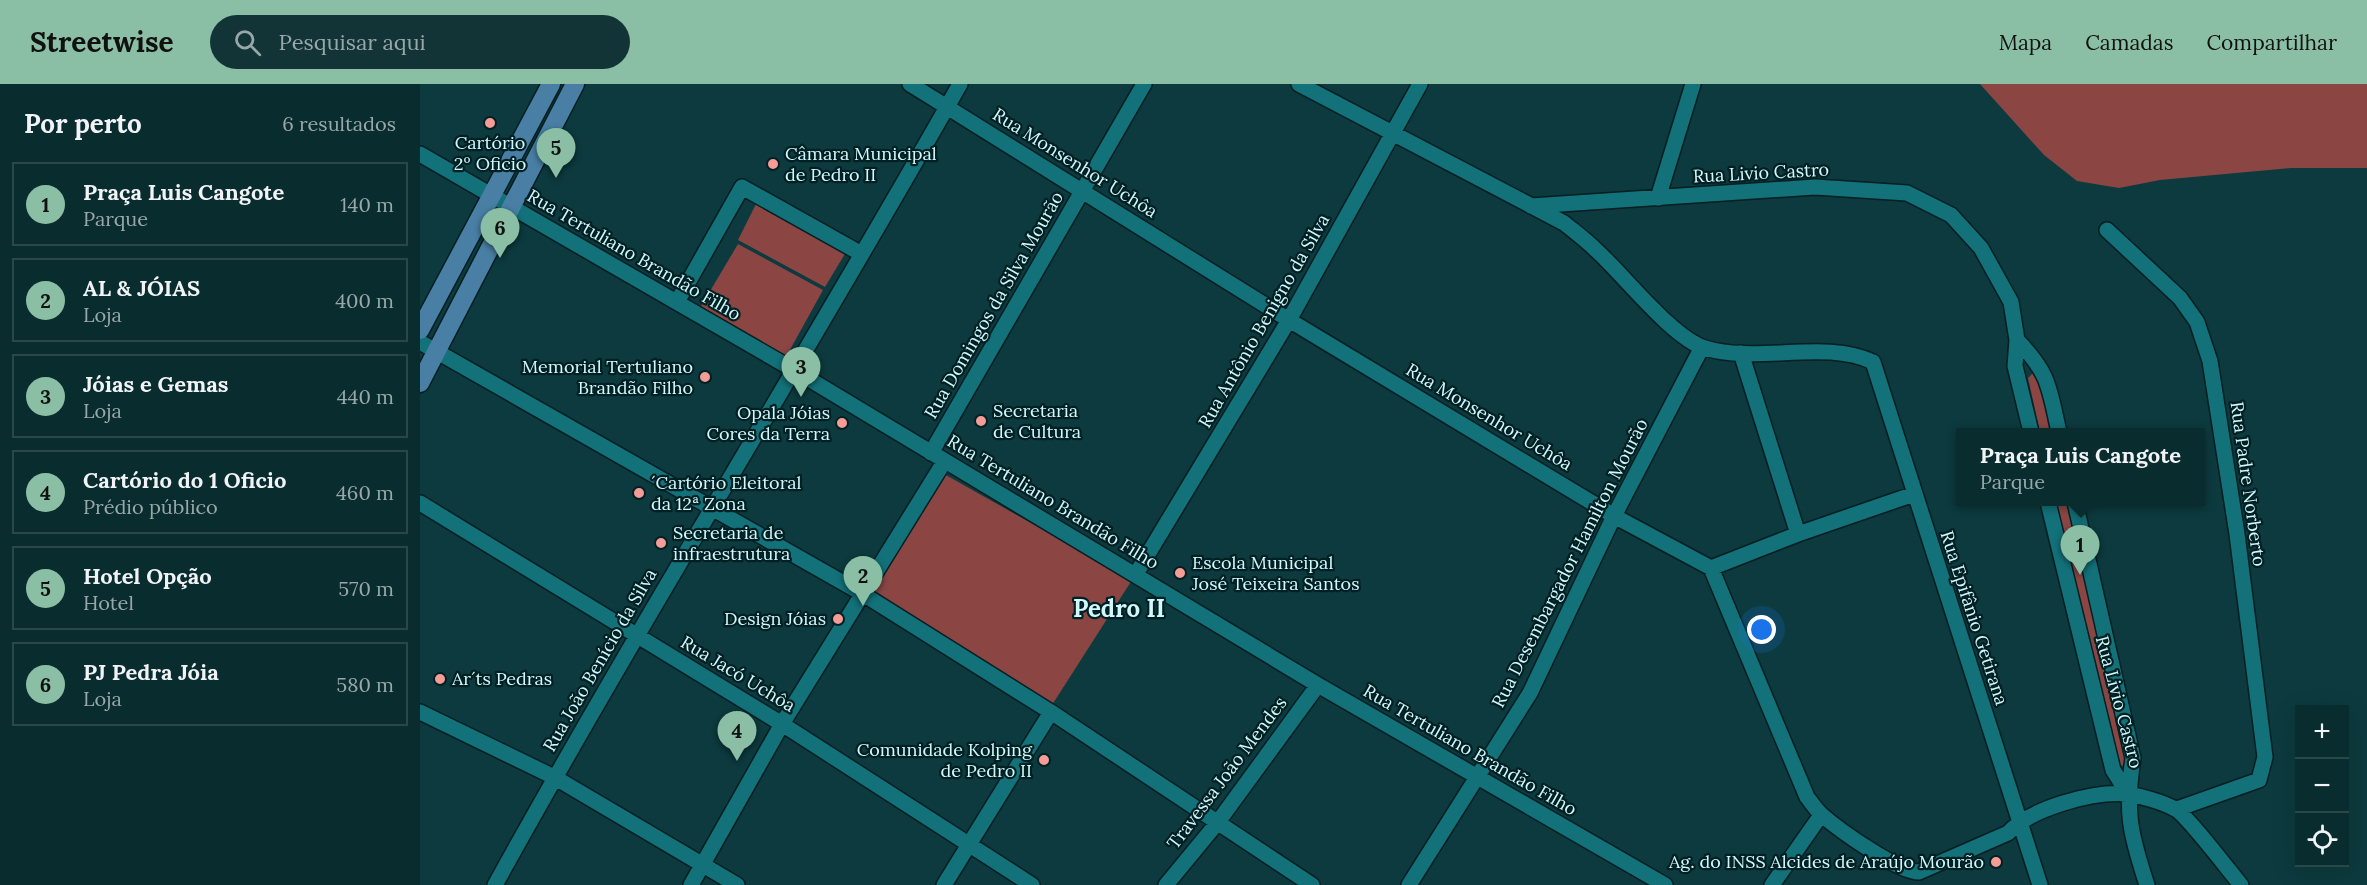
<!DOCTYPE html>
<html lang="pt">
<meta charset="utf-8">
<style>
:root{--surface:#092c2e;--page:#123436;--text:#f1f3f6;--muted:#99a7aa;--line:#29484a;--accent:#8abfa5}
body{margin:0;font-family:Lora,serif;background:var(--page);color:var(--text)}
.controls{position:absolute;right:18px;bottom:18px;display:grid;overflow:hidden;border-radius:0px;box-shadow:0 6px 24px #0002}
.controls button{width:54px;height:54px;display:grid;place-items:center;padding:0;border:0;border-bottom:2px solid var(--line);background:var(--surface);color:var(--text);font:30px sans-serif}
.you{position:absolute;left:1342px;top:546px;width:21px;height:21px;margin:-15px;border:4px solid #fff;border-radius:50%;background:#1a73e8;box-shadow:0 0 0 9px #1a73e833}
.badge{display:grid;place-items:center;width:39px;height:39px;border-radius:50%;background:var(--accent);color:#111;font-size:20px;font-weight:700}
.pin{position:absolute;translate:-50% -50px;filter:drop-shadow(0 2px 3px #0008)}
.pin::after{content:'';position:absolute;top:32px;width:21px;height:18px;background:inherit;clip-path:polygon(0 0,100% 0,50% 100%)}
.popup{position:absolute;left:1536px;top:344px;width:249px;height:78px;box-sizing:border-box;display:grid;place-content:center;border-radius:0px;background:var(--surface);filter:drop-shadow(0 2px 4px #0005);font-size:20px;white-space:nowrap;color:var(--muted)}
.popup b{font-size:22px;color:var(--text)}
.popup::after{content:'';position:absolute;left:50%;top:100%;margin-left:-12px;border:12px solid transparent;border-top-color:var(--surface)}
.list{margin:0;padding:0;list-style:none}
h2{display:flex;justify-content:space-between;align-items:center;height:78px;margin:0;padding:0 24px;font-size:26px}
h2 small{font-size:20px;font-weight:400;color:var(--muted)}
.list li{display:grid;grid-template-columns:39px 1fr auto;gap:18px;align-items:center;box-sizing:border-box;height:84px;margin:0 12px 12px;padding:0 12px;border:2px solid var(--line);border-radius:0px}
.list b{display:block;font-size:22px;white-space:nowrap}
.list p{margin:0;font-size:20px;white-space:nowrap;color:var(--muted)}
.list em{font-size:20px;font-style:normal;color:var(--muted)}
.icon{flex:none;width:33px;height:33px;fill:none;stroke:currentColor;stroke-width:2;stroke-linecap:round;stroke-linejoin:round}
.map{position:relative;flex:none;width:1947px;height:801px;overflow:hidden}
header{display:flex;align-items:center;gap:36px;box-sizing:border-box;height:84px;padding:0 30px;background:var(--accent);color:#111}
header strong{font-size:28px}
nav{display:flex;gap:33px;margin-inline-start:auto;font-size:21px}
.search{width:420px;height:54px;background:var(--page);display:flex;align-items:center;gap:15px;box-sizing:border-box;padding:0 21px;border-radius:33px;color:var(--muted);font-size:22px}
main{display:flex}
aside{flex:1;background:var(--surface)}
.map>svg:first-child{display:block}
</style>
<header>
<strong>Streetwise</strong>
<div class="search"><svg class="icon" aria-label="search" viewBox="0 0 24 24"><circle cx="10" cy="10" r="6"/><path d="M15 15l6 6"/></svg>Pesquisar aqui</div>
<nav><a>Mapa</a><a>Camadas</a><a>Compartilhar</a></nav>
</header>
<main>
<aside>
<h2>Por perto<small>6 resultados</small></h2>
<ul class="list">
<li><span class="badge">1</span><div><b>Praça Luis Cangote</b><p>Parque</p></div><em>140 m</em></li>
<li><span class="badge">2</span><div><b>AL &amp; JÓIAS</b><p>Loja</p></div><em>400 m</em></li>
<li><span class="badge">3</span><div><b>Jóias e Gemas</b><p>Loja</p></div><em>440 m</em></li>
<li><span class="badge">4</span><div><b>Cartório do 1 Oficio</b><p>Prédio público</p></div><em>460 m</em></li>
<li><span class="badge">5</span><div><b>Hotel Opção</b><p>Hotel</p></div><em>570 m</em></li>
<li><span class="badge">6</span><div><b>PJ Pedra Jóia</b><p>Loja</p></div><em>580 m</em></li>
</ul>
</aside>
<div class="map">
<svg width="1947" height="801" viewBox="0 0 1947 801">
<rect width="100%" height="100%" fill="#0c3a3e"/>
<path fill="#8b4644" d="M1560 0H1947V84H1871L1740 96 1699 104 1657 97 1624 71Z
M337 118 426 168 405 203 318 156Z
M318 160 403 206 366 273 280 224Z
M1613 289 1618 291 1635 348H1620L1608 294Z
M524 390 712 496 632 621 452 508Z
M1636 418H1651L1710 676 1704 682 1696 680Z"/>
<g fill="none" stroke-linecap="round" stroke-linejoin="round">
<g stroke="#051f22" stroke-width="18">
<path id="minor" d="M490 0 869 236 1194 432 1291 484 1387 713C1392 719 1396 726 1402 731 1419 746 1478 788 1499 788L1588 749C1611 724 1673 707 1707 710 1721 712 1743 718 1755 725 1766 730 1810 788 1821 801
M879 0 1144 139C1155 148 1166 156 1176 166 1203 190 1252 254 1285 264 1338 280 1405 255 1453 278L1620 801
M0 70 374 286 898 601 1245 801
M1238 114 1273 0
M1111 122 1395 103 1487 109 1531 131 1561 164 1591 218 1597 256 1595 282 1611 348
M1687 146 1760 214 1777 238 1790 277 1817 450 1845 673 1839 696 1757 725
M257 218 322 103 440 169
M1597 256C1630 290 1629 304 1639 348
M0 258 443 510 631 628 892 801
M1321 269 1378 450
M511 369 724 0
M1628 418 1693 686 1708 710
M1655 418 1713 674C1705 729 1710 749 1727 801
M0 419 362 640 612 801
M1291 484 1378 450 1494 410
M716 490 869 236 1000 0
M0 628 134 693 317 801
M75 801C224 531 388 269 540 0
M271 801 362 640 524 378
M524 801 631 628
M746 801 798 738 898 601
M989 801 1110 609 1194 432 1282 263
M1352 801 1401 731"/>
</g>
<g stroke="#051f22" stroke-width="21">
<path id="major" d="M0 246 131 0
M0 299 155 0"/>
</g>
<use href="#minor" stroke="#137179" stroke-width="15"/>
<use href="#major" stroke="#497fa4" stroke-width="18"/>
</g>
<g fill="#f59c96" stroke="#002023" stroke-width="2">
<circle cx="70" cy="39" r="6"/>
<circle cx="353" cy="80" r="6"/>
<circle cx="285" cy="293" r="6"/>
<circle cx="561" cy="337" r="6"/>
<circle cx="422" cy="339" r="6"/>
<circle cx="219" cy="409" r="6"/>
<circle cx="241" cy="459" r="6"/>
<circle cx="760" cy="489" r="6"/>
<circle cx="418" cy="535" r="6"/>
<circle cx="20" cy="595" r="6"/>
<circle cx="624" cy="676" r="6"/>
<circle cx="1576" cy="778" r="6"/>
</g>
<g text-anchor="middle" stroke-width="4.5" stroke-linejoin="round" paint-order="stroke">
<g font-size="18" fill="#d1f8fc" stroke="#002023" text-anchor="start">
<text x="70" y="65" text-anchor="middle">Cartório<tspan x="70" dy="21">2º Oficio</tspan></text>
<text x="365" y="76">Câmara Municipal<tspan x="365" dy="21">de Pedro II</tspan></text>
<text x="273" y="289" text-anchor="end">Memorial Tertuliano<tspan x="273" dy="21">Brandão Filho</tspan></text>
<text x="573" y="333">Secretaria<tspan x="573" dy="21">de Cultura</tspan></text>
<text x="410" y="335" text-anchor="end">Opala Jóias<tspan x="410" dy="21">Cores da Terra</tspan></text>
<text x="231" y="405">´Cartório Eleitoral<tspan x="231" dy="21">da 12ª Zona</tspan></text>
<text x="253" y="455">Secretaria de<tspan x="253" dy="21">infraestrutura</tspan></text>
<text x="772" y="485">Escola Municipal<tspan x="772" dy="21">José Teixeira Santos</tspan></text>
<text x="406" y="541" text-anchor="end">Design Jóias</text>
<text x="32" y="601">Ar´ts Pedras</text>
<text x="612" y="672" text-anchor="end">Comunidade Kolping<tspan x="612" dy="21">de Pedro II</tspan></text>
<text x="1564" y="784" text-anchor="end">Ag. do INSS Alcides de Araújo Mourão</text>
</g>
<g font-size="18" fill="#d1f8fc" stroke="#002023">
<text transform="translate(655 79) rotate(32)" y="6">Rua Monsenhor Uchôa</text>
<text transform="translate(1341 89) rotate(-3)" y="6">Rua Livio Castro</text>
<text transform="translate(214 171) rotate(30)" y="6">Rua Tertuliano Brandão Filho</text>
<text transform="translate(574 221) rotate(-60)" y="6">Rua Domingos da Silva Mourão</text>
<text transform="translate(844 237) rotate(-60)" y="6">Rua Antônio Benigno da Silva</text>
<text transform="translate(1069 333) rotate(31)" y="6">Rua Monsenhor Uchôa</text>
<text transform="translate(1828 400) rotate(82)" y="6">Rua Padre Norberto</text>
<text transform="translate(633 418) rotate(31)" y="6">Rua Tertuliano Brandão Filho</text>
<text transform="translate(1150 479) rotate(-63)" y="6">Rua Desembargador Hamilton Mourão</text>
<text transform="translate(1554 534) rotate(72)" y="6">Rua Epifânio Getirana</text>
<text transform="translate(180 576) rotate(-60)" y="6">Rua João Benício da Silva</text>
<text transform="translate(318 590) rotate(31)" y="6">Rua Jacó Uchôa</text>
<text transform="translate(1699 618) rotate(75)" y="6">Rua Livio Castro</text>
<text transform="translate(1050 666) rotate(30)" y="6">Rua Tertuliano Brandão Filho</text>
<text transform="translate(807 689) rotate(-53)" y="6">Travessa João Mendes</text>
</g>
<g font-size="24" font-weight="bold" fill="#d1f8fc" stroke="#002023">
<text x="699" y="533">Pedro II</text>
</g>
</g>
</svg>
<div class="controls">
<button>+</button>
<button>−</button>
<button><svg class="icon" aria-label="locate" viewBox="0 0 24 24"><circle cx="12" cy="12" r="6"/><path d="M12 2v4M12 18v4M2 12h4M18 12h4"/></svg></button>
</div>
<div class="you"></div>
<div class="pin badge" style="left:1660px;top:491px">1</div>
<div class="popup"><b>Praça Luis Cangote</b>Parque</div>
<div class="pin badge" style="left:443px;top:522px">2</div>
<div class="pin badge" style="left:381px;top:313px">3</div>
<div class="pin badge" style="left:317px;top:677px">4</div>
<div class="pin badge" style="left:136px;top:94px">5</div>
<div class="pin badge" style="left:80px;top:174px">6</div>
</div>
</main>
